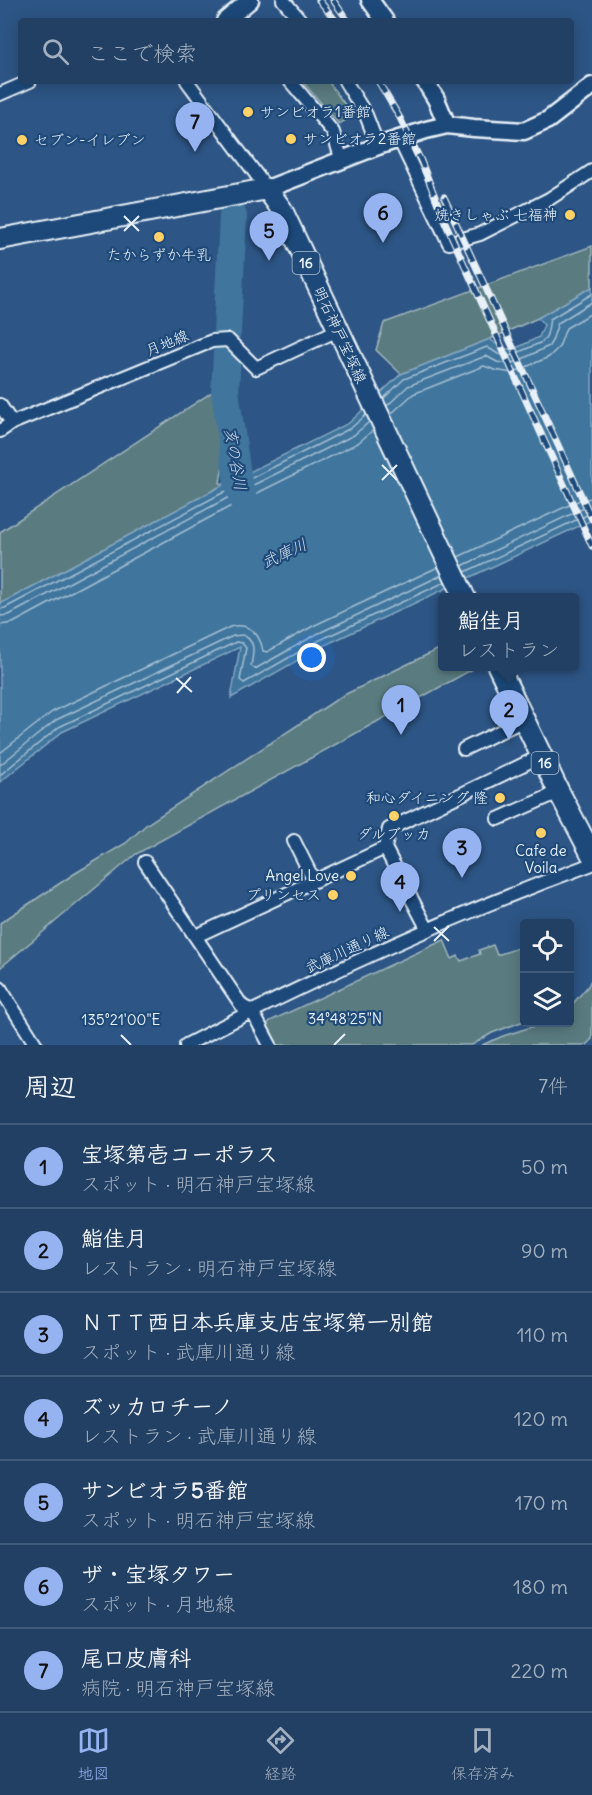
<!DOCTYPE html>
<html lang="ja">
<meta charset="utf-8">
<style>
:root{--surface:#224064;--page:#2a476a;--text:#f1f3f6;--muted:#a2afbf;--line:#3f5978;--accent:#95b2f1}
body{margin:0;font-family:Delius,"Klee One",sans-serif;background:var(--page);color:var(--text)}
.controls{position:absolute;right:18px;bottom:18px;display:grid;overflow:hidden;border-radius:6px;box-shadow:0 3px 15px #0003}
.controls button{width:54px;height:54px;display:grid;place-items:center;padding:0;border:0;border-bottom:2px solid var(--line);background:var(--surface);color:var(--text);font:30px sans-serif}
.you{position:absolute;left:312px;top:658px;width:21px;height:21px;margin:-15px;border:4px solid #fff;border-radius:50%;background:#1a73e8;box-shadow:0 0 0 9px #1a73e833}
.badge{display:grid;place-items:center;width:39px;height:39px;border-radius:50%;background:var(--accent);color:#111;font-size:20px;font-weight:700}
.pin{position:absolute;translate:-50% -50px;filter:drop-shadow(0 2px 3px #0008)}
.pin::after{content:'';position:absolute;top:32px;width:21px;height:18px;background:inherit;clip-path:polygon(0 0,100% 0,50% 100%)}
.popup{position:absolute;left:438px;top:593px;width:141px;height:78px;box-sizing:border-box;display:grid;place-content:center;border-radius:6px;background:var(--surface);filter:drop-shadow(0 2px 4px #0005);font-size:20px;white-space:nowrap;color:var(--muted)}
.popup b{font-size:22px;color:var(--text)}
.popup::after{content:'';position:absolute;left:50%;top:100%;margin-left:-12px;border:12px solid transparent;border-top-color:var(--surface)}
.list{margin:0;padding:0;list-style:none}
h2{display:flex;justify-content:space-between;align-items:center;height:78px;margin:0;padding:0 24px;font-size:26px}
h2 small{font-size:20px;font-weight:400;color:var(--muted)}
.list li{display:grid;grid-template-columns:39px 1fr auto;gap:18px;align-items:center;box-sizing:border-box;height:84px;padding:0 24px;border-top:2px solid var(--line)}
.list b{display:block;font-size:22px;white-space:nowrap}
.list p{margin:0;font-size:20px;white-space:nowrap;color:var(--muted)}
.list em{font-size:20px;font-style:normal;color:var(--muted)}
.icon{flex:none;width:33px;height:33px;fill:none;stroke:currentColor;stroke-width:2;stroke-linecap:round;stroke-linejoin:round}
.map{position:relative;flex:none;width:592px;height:1045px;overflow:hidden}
.search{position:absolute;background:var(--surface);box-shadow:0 3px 15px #0003;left:18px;right:18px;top:18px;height:66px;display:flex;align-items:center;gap:15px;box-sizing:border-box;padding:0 21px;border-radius:6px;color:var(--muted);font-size:22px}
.sheet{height:666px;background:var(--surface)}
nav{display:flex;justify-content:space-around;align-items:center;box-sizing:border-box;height:84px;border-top:2px solid var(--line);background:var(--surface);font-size:16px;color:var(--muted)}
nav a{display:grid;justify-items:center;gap:3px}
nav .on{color:var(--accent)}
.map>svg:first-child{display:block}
</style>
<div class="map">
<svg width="592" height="1045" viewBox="0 0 592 1045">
<rect width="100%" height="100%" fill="#2d5585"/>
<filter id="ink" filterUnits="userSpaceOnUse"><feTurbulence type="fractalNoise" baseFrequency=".0167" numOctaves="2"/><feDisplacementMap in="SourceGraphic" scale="12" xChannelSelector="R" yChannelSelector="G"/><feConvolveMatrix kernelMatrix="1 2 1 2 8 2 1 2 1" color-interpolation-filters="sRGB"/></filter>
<g filter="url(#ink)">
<path fill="#5a7c81" stroke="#a1b6bc" stroke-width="1.5" d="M302 81H328L353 116 339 124Z
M592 246V287L538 318 490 339 401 374 376 350 384 323Z
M218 388 220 433 226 446 220 483 225 484 0 604V532Z
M443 647V666L472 667 473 669 136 854 0 968V923L74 874 126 843 147 824 342 696Z
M444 940 452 959 458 956 461 961 480 954 479 950 493 945 497 955 524 946V1021L492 1033 472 1045H274L265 1027 270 1021Z
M592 978V1039L586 1045H482L503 1036 544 1023H570V1007L588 986Z"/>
<path fill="#40759d" stroke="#83a7c1" stroke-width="1.5" d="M592 287V520L323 646 231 698 240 647 62 732 0 782V604L225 484 349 423 401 374 490 339C510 358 518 346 539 337L544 325 538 318Z"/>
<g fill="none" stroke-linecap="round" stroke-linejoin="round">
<path stroke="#a5bfd4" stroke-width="1.5" d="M383 399 404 379 487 347 498 354 510 356 542 342C549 336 548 327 550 319L592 294
M387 406 408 386 486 356 497 362 508 364 516 362 549 346 552 341 558 323 592 302
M391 414 413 394 484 366 495 370 512 373 549 357 559 347 566 328 592 313
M458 557 580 500 592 498
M462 566 584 508 592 507
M465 572 587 515H592
M0 609 5 608 228 490 351 428 366 415
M0 616 9 615 231 496 354 435 369 422
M0 625 13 623 235 504 358 443 373 430
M0 753 52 712 230 627C248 622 260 633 263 651L267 652 313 626 438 567
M0 765 56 720 233 636 243 635C257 642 253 653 251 666L255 669 317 634 442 575
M0 775 59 727 236 642 242 643 246 648 240 680 244 683 320 640 445 582"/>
<path stroke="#40759d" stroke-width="28" d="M227 332 233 216
M227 353 225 391 238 482 248 516"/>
<g stroke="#e8f1f8" stroke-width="16">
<path id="street" d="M283 0 301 21
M187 81 267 189
M290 81 333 132 342 161
M345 81 366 115 378 146
M0 94 30 81
M399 139 449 243 480 234 549 199 592 171
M0 405 12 423
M0 431 12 423 212 341 228 340 256 368 338 330
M464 749 524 720
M498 819 559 792
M294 841 314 881
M145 862 242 1006 252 1011 270 1045
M428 930 385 848 389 829 541 756
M196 936 385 848
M0 988 36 1045
M186 1045C317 977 453 915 592 864"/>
</g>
<g stroke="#e8f1f8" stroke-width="21">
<path id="secondary" d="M370 0 385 21
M225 21 250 0
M425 81 436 99 447 125
M267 189 378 146 426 130 447 125 474 128 524 131 548 120 592 86"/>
</g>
<g stroke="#e8f1f8" stroke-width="24">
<path id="primary" d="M0 239 267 189 282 210 465 598
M498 666 559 792 592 855"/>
</g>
<use href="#street" stroke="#1f4a7a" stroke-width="12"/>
<use href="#secondary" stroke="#1f4a7a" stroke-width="16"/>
<use href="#primary" stroke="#1f4a7a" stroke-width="20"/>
<g stroke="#e8f1f8" stroke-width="7">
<path id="rail" d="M319 0 336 21
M333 0 348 21
M378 81 400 118 421 161 445 222 592 546
M444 197 592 519"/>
</g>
<use href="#rail" stroke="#1f4a7a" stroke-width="4.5" stroke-dasharray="14" stroke-linecap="butt"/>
</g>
</g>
<path fill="none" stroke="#e8f1f8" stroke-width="2" d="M124 216 139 231M124 231 139 216M382 465 397 480M382 480 397 465M176 678 192 692M177 693 191 677M434 927 449 941M434 941 449 926M121 1035 131 1045M334 1045 345 1034"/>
<g fill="#ffd166" stroke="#1f4a7a" stroke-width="2">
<circle cx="248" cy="112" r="6"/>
<circle cx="291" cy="139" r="6"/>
<circle cx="22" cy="140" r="6"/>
<circle cx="570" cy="215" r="6"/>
<circle cx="159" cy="237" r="6"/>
<circle cx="500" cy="798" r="6"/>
<circle cx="394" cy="816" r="6"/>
<circle cx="541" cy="833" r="6"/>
<circle cx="351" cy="876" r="6"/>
<circle cx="333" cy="895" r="6"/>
</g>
<g text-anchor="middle" stroke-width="4.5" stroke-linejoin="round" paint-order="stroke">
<g fill="#1f4a7a" stroke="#acbfd2" stroke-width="1.5">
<rect x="292.5" y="252" width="27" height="22" rx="4.5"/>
<rect x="531.5" y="752" width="27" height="22" rx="4.5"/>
</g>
<g font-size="14" font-weight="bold" fill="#e8f1f8">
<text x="306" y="268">16</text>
<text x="545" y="768">16</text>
</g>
<g font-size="15" fill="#e8f1f8" stroke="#1f4a7a" text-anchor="end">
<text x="260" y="117" text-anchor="start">サンビオラ1番館</text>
<text x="303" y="144" text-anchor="start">サンビオラ2番館</text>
<text x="34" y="145" text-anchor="start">セブン-イレブン</text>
<text x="558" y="220">焼きしゃぶ 七福神</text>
<text x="159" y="260" text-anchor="middle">たからずか牛乳</text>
<text x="488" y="803">和心ダイニング 隆</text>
<text x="394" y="839" text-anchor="middle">ダルブッカ</text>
<text x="541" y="856" text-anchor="middle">Cafe de<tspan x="541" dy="17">Voila</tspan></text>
<text x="339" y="881">Angel Love</text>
<text x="321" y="900">プリンセス</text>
</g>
<g font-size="15" fill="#e8f1f8" stroke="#1f4a7a">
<text transform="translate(340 335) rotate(65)" y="5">明石神戸宝塚線</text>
<text transform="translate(167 343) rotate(-22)" y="5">月地線</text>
<text transform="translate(347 950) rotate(-25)" y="5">武庫川通り線</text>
</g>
<g font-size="16" font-style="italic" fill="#cfdeea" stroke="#1f4a7a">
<text transform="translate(236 459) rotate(80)" y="6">亥の谷川</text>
<text transform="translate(284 553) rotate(-25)" y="6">武庫川</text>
</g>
</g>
<g font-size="15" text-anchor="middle" fill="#e8f1f8" stroke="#1f4a7a" stroke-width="4.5" stroke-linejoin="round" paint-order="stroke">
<text x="345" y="1024">34°48'25"N</text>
<text x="121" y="1025">135°21'00"E</text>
</g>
</svg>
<div class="controls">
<button><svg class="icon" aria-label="locate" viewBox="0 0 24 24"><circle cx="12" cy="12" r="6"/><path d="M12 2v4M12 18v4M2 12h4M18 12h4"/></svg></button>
<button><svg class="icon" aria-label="layers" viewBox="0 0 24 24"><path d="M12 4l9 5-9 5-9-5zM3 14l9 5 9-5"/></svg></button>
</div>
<div class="you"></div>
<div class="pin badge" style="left:401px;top:735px">1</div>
<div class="pin badge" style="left:509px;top:740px">2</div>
<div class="popup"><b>鮨佳月</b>レストラン</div>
<div class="pin badge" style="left:462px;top:878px">3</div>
<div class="pin badge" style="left:400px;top:912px">4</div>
<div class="pin badge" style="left:269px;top:261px">5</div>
<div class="pin badge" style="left:383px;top:243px">6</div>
<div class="pin badge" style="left:195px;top:152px">7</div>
<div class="search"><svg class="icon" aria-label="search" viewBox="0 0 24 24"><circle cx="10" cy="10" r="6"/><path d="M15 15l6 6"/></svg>ここで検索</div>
</div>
<section class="sheet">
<h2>周辺<small>7件</small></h2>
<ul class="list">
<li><span class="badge">1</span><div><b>宝塚第壱コーポラス</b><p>スポット · 明石神戸宝塚線</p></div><em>50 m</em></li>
<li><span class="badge">2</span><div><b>鮨佳月</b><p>レストラン · 明石神戸宝塚線</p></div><em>90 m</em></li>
<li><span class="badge">3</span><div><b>ＮＴＴ西日本兵庫支店宝塚第一別館</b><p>スポット · 武庫川通り線</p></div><em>110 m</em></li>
<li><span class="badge">4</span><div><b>ズッカロチーノ</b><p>レストラン · 武庫川通り線</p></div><em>120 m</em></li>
<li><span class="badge">5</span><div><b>サンビオラ5番館</b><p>スポット · 明石神戸宝塚線</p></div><em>170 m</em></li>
<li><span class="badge">6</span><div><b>ザ・宝塚タワー</b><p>スポット · 月地線</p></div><em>180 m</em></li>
<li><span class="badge">7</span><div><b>尾口皮膚科</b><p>病院 · 明石神戸宝塚線</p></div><em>220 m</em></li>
</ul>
</section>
<nav>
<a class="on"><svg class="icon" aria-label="map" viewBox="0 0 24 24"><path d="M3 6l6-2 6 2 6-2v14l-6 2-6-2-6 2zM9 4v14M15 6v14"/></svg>地図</a>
<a><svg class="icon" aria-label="directions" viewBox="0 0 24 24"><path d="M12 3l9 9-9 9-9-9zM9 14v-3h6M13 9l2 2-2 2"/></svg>経路</a>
<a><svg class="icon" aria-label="saved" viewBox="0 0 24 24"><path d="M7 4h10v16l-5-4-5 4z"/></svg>保存済み</a>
</nav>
